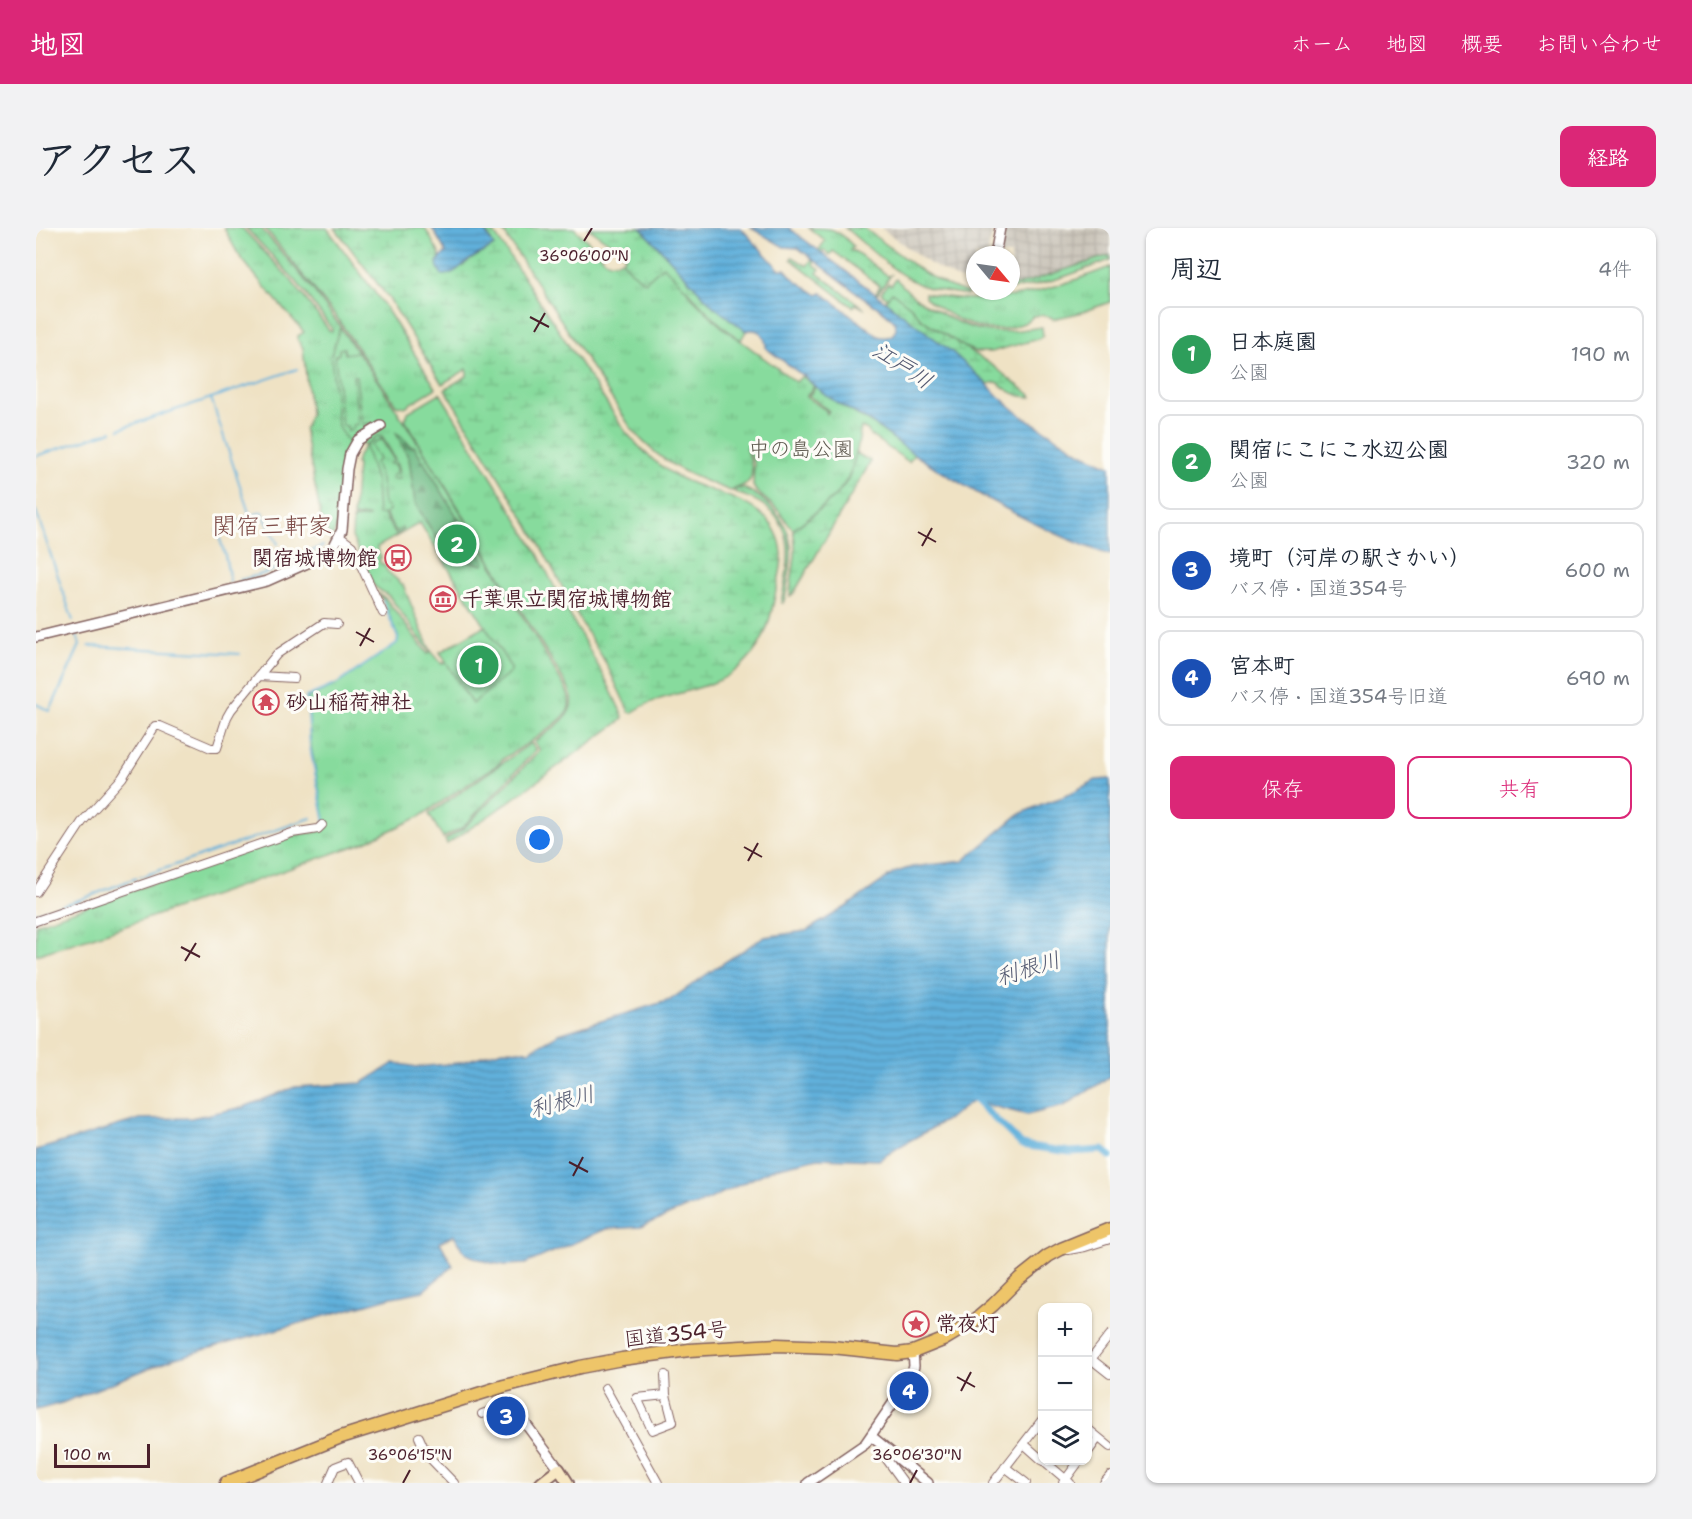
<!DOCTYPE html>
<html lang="ja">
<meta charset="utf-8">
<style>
:root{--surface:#fff;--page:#f2f2f3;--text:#1f2937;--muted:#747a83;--line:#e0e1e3;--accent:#db2777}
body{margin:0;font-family:"Shantell Sans","Klee One",sans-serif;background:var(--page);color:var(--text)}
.controls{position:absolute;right:18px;bottom:18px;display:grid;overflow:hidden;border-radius:12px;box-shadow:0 2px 4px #0004}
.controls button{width:54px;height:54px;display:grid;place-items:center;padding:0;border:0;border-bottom:2px solid var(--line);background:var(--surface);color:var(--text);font:30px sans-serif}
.compass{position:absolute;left:930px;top:18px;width:54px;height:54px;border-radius:50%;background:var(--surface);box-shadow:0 2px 4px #0004;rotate:119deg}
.scale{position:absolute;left:18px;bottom:15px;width:96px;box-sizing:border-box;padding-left:6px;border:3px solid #4a1f2b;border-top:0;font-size:16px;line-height:21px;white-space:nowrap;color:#4a1f2b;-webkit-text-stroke:4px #fdfcf7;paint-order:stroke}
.you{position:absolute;left:504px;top:612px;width:21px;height:21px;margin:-15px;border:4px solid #fff;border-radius:50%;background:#1a73e8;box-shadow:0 0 0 9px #1a73e833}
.badge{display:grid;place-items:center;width:39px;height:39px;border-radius:50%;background:var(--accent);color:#fff;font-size:20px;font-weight:700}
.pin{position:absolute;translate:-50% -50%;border:3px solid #fff;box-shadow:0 2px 6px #0006}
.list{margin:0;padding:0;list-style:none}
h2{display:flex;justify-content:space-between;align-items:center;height:78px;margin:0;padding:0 24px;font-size:26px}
h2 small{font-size:20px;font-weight:400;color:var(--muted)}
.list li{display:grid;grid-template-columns:39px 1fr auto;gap:18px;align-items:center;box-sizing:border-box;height:96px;margin:0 12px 12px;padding:0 12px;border:2px solid var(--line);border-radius:12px}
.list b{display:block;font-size:22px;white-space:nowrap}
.list p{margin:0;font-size:20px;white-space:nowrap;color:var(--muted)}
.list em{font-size:20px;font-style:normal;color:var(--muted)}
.actions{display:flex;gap:12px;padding:18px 24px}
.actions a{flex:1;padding:14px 0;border:2px solid var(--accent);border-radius:12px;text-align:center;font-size:21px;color:var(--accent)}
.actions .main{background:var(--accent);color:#fff}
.icon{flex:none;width:33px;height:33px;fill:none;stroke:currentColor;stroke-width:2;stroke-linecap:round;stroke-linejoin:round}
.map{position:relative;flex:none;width:1074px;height:1255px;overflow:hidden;border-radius:12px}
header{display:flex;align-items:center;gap:36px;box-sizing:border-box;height:84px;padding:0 30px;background:var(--accent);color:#fff}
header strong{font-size:28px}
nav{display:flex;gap:33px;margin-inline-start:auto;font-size:21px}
.intro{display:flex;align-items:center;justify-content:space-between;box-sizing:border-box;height:144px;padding:0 36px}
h1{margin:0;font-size:42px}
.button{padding:15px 27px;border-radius:12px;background:var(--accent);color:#fff;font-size:21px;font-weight:700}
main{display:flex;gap:36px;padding:0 36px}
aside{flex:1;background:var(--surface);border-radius:12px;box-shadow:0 2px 4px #0004}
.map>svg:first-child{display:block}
</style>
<header>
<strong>地図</strong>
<nav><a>ホーム</a><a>地図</a><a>概要</a><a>お問い合わせ</a></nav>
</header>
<div class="intro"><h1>アクセス</h1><a class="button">経路</a></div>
<main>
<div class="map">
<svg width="1074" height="1255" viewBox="0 0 1074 1255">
<defs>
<pattern id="industrial-grid" width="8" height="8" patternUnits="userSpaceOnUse" patternTransform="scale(1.5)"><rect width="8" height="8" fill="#c9c3b8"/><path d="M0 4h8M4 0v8" fill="none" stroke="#aea79e"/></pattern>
<pattern id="grass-tufts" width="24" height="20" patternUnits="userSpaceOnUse" patternTransform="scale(1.5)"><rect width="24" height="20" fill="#87db9d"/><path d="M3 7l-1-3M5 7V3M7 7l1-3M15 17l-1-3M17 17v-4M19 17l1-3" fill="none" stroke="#76bc87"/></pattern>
<pattern id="forest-firs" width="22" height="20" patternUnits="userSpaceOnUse" patternTransform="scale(1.5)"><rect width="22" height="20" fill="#6dbb84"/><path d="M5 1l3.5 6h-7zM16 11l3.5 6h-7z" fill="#5c976c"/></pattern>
<pattern id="wetland-marsh" width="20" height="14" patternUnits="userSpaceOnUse" patternTransform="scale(1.5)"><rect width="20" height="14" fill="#87db9d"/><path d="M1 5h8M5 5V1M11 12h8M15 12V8" fill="none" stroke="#76bc87"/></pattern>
<pattern id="water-rules" width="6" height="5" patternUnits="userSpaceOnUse" patternTransform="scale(1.5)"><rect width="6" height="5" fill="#60b0db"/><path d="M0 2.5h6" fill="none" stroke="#518fb2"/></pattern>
</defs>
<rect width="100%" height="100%" fill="#fdfcf7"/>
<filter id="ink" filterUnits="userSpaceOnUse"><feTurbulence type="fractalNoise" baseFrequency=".0167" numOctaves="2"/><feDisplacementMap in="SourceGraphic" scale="12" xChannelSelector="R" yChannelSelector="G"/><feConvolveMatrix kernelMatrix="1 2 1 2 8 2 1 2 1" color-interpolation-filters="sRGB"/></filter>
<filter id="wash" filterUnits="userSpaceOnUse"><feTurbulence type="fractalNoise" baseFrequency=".008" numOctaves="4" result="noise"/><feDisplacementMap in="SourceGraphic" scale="24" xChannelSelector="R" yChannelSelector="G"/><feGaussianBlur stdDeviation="1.35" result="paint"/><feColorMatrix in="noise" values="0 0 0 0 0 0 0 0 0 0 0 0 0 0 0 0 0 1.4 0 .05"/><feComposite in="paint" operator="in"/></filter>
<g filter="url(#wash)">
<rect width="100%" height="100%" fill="#efe2c4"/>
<path fill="url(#industrial-grid)" d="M845 0H957L951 27H939V56L920 50 893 35Z
M967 0H1074V32L1009 54 975 61V27H962Z"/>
<path fill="url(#grass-tufts)" stroke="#687d64" stroke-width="1.5" fill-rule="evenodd" d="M188 0H206L255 52 293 102 296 103V101L260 53 210 0H225C243 21 261 42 278 63 372 188 449 327 530 461 534 468 535 476 531 484 524 497 479 523 465 532V534L383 589 327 615 78 702 0 727V696L255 607 281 604 289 594 275 519 271 470 301 456 361 415 362 409 347 372 342 365 350 371 392 426 394 424 353 368 339 359 336 354 316 309 317 291 333 289 332 288 317 289 321 237 320 236 322 228 330 216H313L308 226 302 296 295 312 285 289 268 201 274 186 267 120 262 112V108L268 104 227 57 202 26ZM384 295 449 398 404 424 410 434 406 436 395 423 388 408 367 357 351 343 348 336H345L343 331 345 330 341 319Z
M229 0H291L348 77 400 160 369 179 360 177 299 87Z
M465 0H538C544 6 551 12 557 18 566 30 574 42 590 29L588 27 627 37 644 54 657 70 685 98 760 154 766 148 778 158 770 169 791 183 790 184 791 186 793 183 773 168 779 159H782L801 175 837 196 878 226 873 234 834 207 832 202 825 199C822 218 819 242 807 258 795 275 773 288 757 302L742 282 720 263 717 258 718 236 712 220H710C714 230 722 251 708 257 703 260 700 259 695 263 654 248 623 235 595 200Z
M773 0C795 0 801 0 817 18L814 22 820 24 852 48 855 47 840 67 839 66 844 58 797 23 794 27 788 22 785 25 782 23 789 13Z
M809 0H828L887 44 910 57 932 65 931 67C915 64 899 63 885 57 857 45 833 19 809 0Z
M1074 27V32C1042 44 1009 57 975 61V59Z
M756 29H757L771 38 776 31 779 33 777 36 784 41 781 45 829 81 820 76 817 79 755 31Z
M1074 39V74L1043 85 1017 91 1015 89 1006 87 997 88C992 95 985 96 977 99 945 108 913 89 889 69V65C955 81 1013 63 1074 39Z
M860 51C865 55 868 60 873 64 880 71 891 77 900 82 941 108 959 106 1006 99L1007 108 1002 111 955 124H940L926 118 885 91 875 79 856 65 852 70 845 65 852 55 855 57Z
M404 165 501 324 521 364 570 452 587 488 586 492 457 585 411 616 409 612 428 600 504 522 498 514C517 500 546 486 532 459L369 192 372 184Z
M707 260C730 269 753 293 755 319 756 330 754 341 752 352 751 359 750 368 747 375H745C752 338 763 302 727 277 718 270 706 268 697 263L700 261Z
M495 515 500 522 427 599 407 610 393 586Z"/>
<path fill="url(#forest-firs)" stroke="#5c6d58" stroke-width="1.5" d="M360 205 364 207 376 219 378 218 449 334 448 337 411 328 379 275 373 231Z"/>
<path fill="url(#wetland-marsh)" stroke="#687d64" stroke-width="1.5" d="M299 0H389L403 25 404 30 401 34 427 38 432 33 458 18 448 0H455L589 203C605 222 622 239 644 250 682 269 743 273 746 327 746 340 742 354 739 367 733 399 727 421 700 442 670 466 627 462 596 485L593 484 570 435 546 396 502 313 409 161 431 148V141L406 156 354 72Z
M552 0H605L677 78 710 103 705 112C674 92 654 62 627 38L609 54 593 41 586 32 590 28 574 15Z
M856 64 875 79 885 91 959 139 976 153 994 166 996 169C983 170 971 163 961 154L951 156 916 124 849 73Z
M820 225 834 233V235L758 365 754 368C755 343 763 328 757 302 773 289 801 271 811 253 815 244 818 234 820 225Z"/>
<path fill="#87db9d" stroke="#687d64" stroke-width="1.5" d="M304 99 321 124 309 126 308 120 303 121V126L299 127 306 198H311L312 203 317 202V197L322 196 317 148H320L326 196 334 195 336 198 321 208 313 216 302 199 295 127Z
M341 208 346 209C355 223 362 234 364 251H356V247L361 246 360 237 354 236 358 232 345 211 335 217 343 231 339 235 345 252 348 278H352L353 283 349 286 360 304 366 300 367 302 360 307 347 286 342 287 340 254 330 222 331 216Z
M449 398 475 440V443L436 476 404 424Z"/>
<path fill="url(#water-rules)" stroke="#556883" stroke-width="1.5" d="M396 0H447L458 18C450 23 440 27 432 33 424 39 416 48 406 47L402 40 401 34 410 24Z
M605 0H705L743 41H749L758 51 782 67 786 65 842 108C855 113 866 102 856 91 848 82 837 77 828 70 805 53 784 36 762 20L748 19 715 0H753L916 124 951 156 962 168 986 188 1045 225 1074 238V327C1007 304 943 268 884 230 867 219 852 206 836 195 813 181 786 169 769 148L766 147 730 120C730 108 723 99 710 103L677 78Z
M1074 551V849L1028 878 991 887 937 873 912 891 866 917 843 932 782 930 739 940 659 978 649 980 604 999 570 1001 489 1036 469 1037 451 1034 430 1026 418 1007 404 1014 417 1038 387 1063 356 1069 136 1131 26 1175 0 1182V922L104 891 155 890 208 879 259 859 326 855 358 835 381 839 422 835 467 822 493 823 523 806 634 772 684 737 728 709 770 703 808 680 858 645 876 639 927 633 982 587 1006 576 1027 569 1060 552Z"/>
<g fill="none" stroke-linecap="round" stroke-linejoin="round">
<path stroke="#60b0db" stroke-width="2" d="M175 170 214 288 181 302 189 327 194 354
M83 201 261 141
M0 228 76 203
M0 283 37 393
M215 288 226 284 242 316
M204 352 230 345 287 318
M53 418 204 426
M0 476 14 483 44 417 41 407
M289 594 274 519 272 482 270 469 301 456 361 415 362 410 347 373
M104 649 275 590
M0 685 46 671 100 650"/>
<path stroke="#60b0db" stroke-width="7" d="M936 869 986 917 1034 924 1067 922 1074 928"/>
</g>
</g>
<g filter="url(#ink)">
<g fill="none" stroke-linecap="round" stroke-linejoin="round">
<g stroke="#846361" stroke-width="10">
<path id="minor" d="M304 309 316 318 347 385
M223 448 258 450
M0 664 46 594 86 550 119 498H124L175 520H181L191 489 195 482 241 426 288 395 301 396
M0 693 256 605 282 601 286 597
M1032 1022 1049 1019 1074 1011
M1055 1131 1074 1146
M1052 1135 1074 1107
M629 1147 630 1167 637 1194 616 1202 601 1170 630 1167
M569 1160 622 1255
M446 1186 475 1176
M1052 1201 1074 1219
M383 1209 391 1227 418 1255
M988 1216 1006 1232
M853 1222 849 1229 868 1255
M1052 1224 1062 1210
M1007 1232 1034 1255
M969 1239 990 1255
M292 1255 299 1239 312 1234 323 1255
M957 1255 1006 1192
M1027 1255 1044 1232
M1068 1255 1074 1248"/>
</g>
<g stroke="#846361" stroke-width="12">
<path id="tertiary" d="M959 27 964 0
M0 409 231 353 285 329 298 318 306 302 311 241 314 226 322 212 345 198
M475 1176 523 1241
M835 1208 892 1255
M772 1255 829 1216 875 1149 878 1138 877 1124"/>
</g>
<g stroke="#846361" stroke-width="14">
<path id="secondary" d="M505 1255 523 1241 532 1255"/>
</g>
<g stroke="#846361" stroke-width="15">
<path id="trunk" d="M190 1255 305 1209 468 1158 544 1139 586 1131 653 1122 741 1117 796 1119 861 1126 877 1124 907 1112 937 1094 957 1077 983 1051 1012 1028 1025 1021 1074 1001"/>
</g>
<use href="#minor" stroke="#fff" stroke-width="8"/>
<use href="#tertiary" stroke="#fff" stroke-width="9"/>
<use href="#secondary" stroke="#f8e8c3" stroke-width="10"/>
<use href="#trunk" stroke="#eec569" stroke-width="12"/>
</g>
</g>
<path fill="none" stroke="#4a1f2b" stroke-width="2" d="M548 13 556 0M494 89 513 99M498 104 509 85M882 304 900 314M886 318 896 300M320 404 338 414M324 418 334 400M708 619 726 629M712 633 722 615M145 719 164 729M149 733 160 715M533 934 552 944M537 948 547 929M921 1149 939 1159M925 1163 935 1144M367 1255 374 1242M874 1255 881 1242"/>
<defs>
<g id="bus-ring" transform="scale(1.35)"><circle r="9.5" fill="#fdfcf7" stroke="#d1495b" stroke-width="1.5"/><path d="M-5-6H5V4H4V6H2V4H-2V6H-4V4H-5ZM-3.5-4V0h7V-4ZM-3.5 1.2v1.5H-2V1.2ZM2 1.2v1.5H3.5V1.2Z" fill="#d1495b"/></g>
<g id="museum-ring" transform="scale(1.35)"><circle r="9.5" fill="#fdfcf7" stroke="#d1495b" stroke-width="1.5"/><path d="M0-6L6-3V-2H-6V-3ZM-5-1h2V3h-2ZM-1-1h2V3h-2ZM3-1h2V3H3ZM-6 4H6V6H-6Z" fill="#d1495b"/></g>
<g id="temple-ring" transform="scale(1.35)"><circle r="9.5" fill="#fdfcf7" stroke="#d1495b" stroke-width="1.5"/><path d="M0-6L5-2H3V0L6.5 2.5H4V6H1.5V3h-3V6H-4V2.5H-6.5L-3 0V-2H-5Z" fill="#d1495b"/></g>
<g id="sight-ring" transform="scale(1.35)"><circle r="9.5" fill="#fdfcf7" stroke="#d1495b" stroke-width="1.5"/><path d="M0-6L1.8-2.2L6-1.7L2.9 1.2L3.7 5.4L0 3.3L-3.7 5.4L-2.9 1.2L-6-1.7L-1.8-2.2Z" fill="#d1495b"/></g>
</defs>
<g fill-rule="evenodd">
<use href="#bus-ring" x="362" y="330"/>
<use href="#museum-ring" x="407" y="371"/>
<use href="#temple-ring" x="230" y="474"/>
<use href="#sight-ring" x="880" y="1096"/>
</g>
<g text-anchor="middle" stroke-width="6" stroke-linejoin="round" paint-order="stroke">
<g font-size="21" fill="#5c574d" stroke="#fdfcf7">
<text x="765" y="228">中の島公園</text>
</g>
<g font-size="21" font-weight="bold" fill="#4a1f2b" stroke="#fdfcf7" text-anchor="start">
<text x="342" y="337" text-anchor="end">関宿城博物館</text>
<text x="426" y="378">千葉県立関宿城博物館</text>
<text x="250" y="481">砂山稲荷神社</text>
<text x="900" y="1103">常夜灯</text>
</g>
<g font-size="21" fill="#4a1f2b" stroke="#fdfcf7">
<text transform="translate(640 1106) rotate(-6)" y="7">国道354号</text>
</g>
<g font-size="22" font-style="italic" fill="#535971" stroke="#fdfcf7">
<text transform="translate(867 137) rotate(33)" y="8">江戸川</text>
<text transform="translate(992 740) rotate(-17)" y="8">利根川</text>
<text transform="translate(526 873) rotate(-15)" y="8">利根川</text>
</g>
<g font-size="24" fill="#7d4c48" stroke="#fdfcf7">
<text x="236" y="306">関宿三軒家</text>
</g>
</g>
<g font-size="15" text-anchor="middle" fill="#4a1f2b" stroke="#fdfcf7" stroke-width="6" stroke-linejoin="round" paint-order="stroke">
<text x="548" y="33">36°06'00"N</text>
<text x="374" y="1232">36°06'15"N</text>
<text x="881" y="1232">36°06'30"N</text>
</g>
</svg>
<div class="controls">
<button>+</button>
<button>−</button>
<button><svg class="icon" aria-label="layers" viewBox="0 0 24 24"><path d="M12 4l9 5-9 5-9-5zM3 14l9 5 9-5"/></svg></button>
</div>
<svg class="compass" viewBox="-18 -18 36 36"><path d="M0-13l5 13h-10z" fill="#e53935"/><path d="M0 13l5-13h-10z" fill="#747a83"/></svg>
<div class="scale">100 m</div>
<div class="you"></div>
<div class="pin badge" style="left:443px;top:437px;background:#2e9e5b">1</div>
<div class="pin badge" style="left:421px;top:316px;background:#2e9e5b">2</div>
<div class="pin badge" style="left:470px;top:1188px;background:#1a4fb4">3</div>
<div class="pin badge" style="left:873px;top:1163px;background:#1a4fb4">4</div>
</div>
<aside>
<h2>周辺<small>4件</small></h2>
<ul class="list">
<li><span class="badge" style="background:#2e9e5b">1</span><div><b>日本庭園</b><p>公園</p></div><em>190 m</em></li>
<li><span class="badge" style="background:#2e9e5b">2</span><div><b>関宿にこにこ水辺公園</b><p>公園</p></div><em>320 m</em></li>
<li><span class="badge" style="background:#1a4fb4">3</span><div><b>境町（河岸の駅さかい）</b><p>バス停 · 国道354号</p></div><em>600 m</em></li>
<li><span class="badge" style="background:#1a4fb4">4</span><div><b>宮本町</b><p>バス停 · 国道354号旧道</p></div><em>690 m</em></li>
</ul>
<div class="actions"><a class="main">保存</a><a>共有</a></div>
</aside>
</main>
